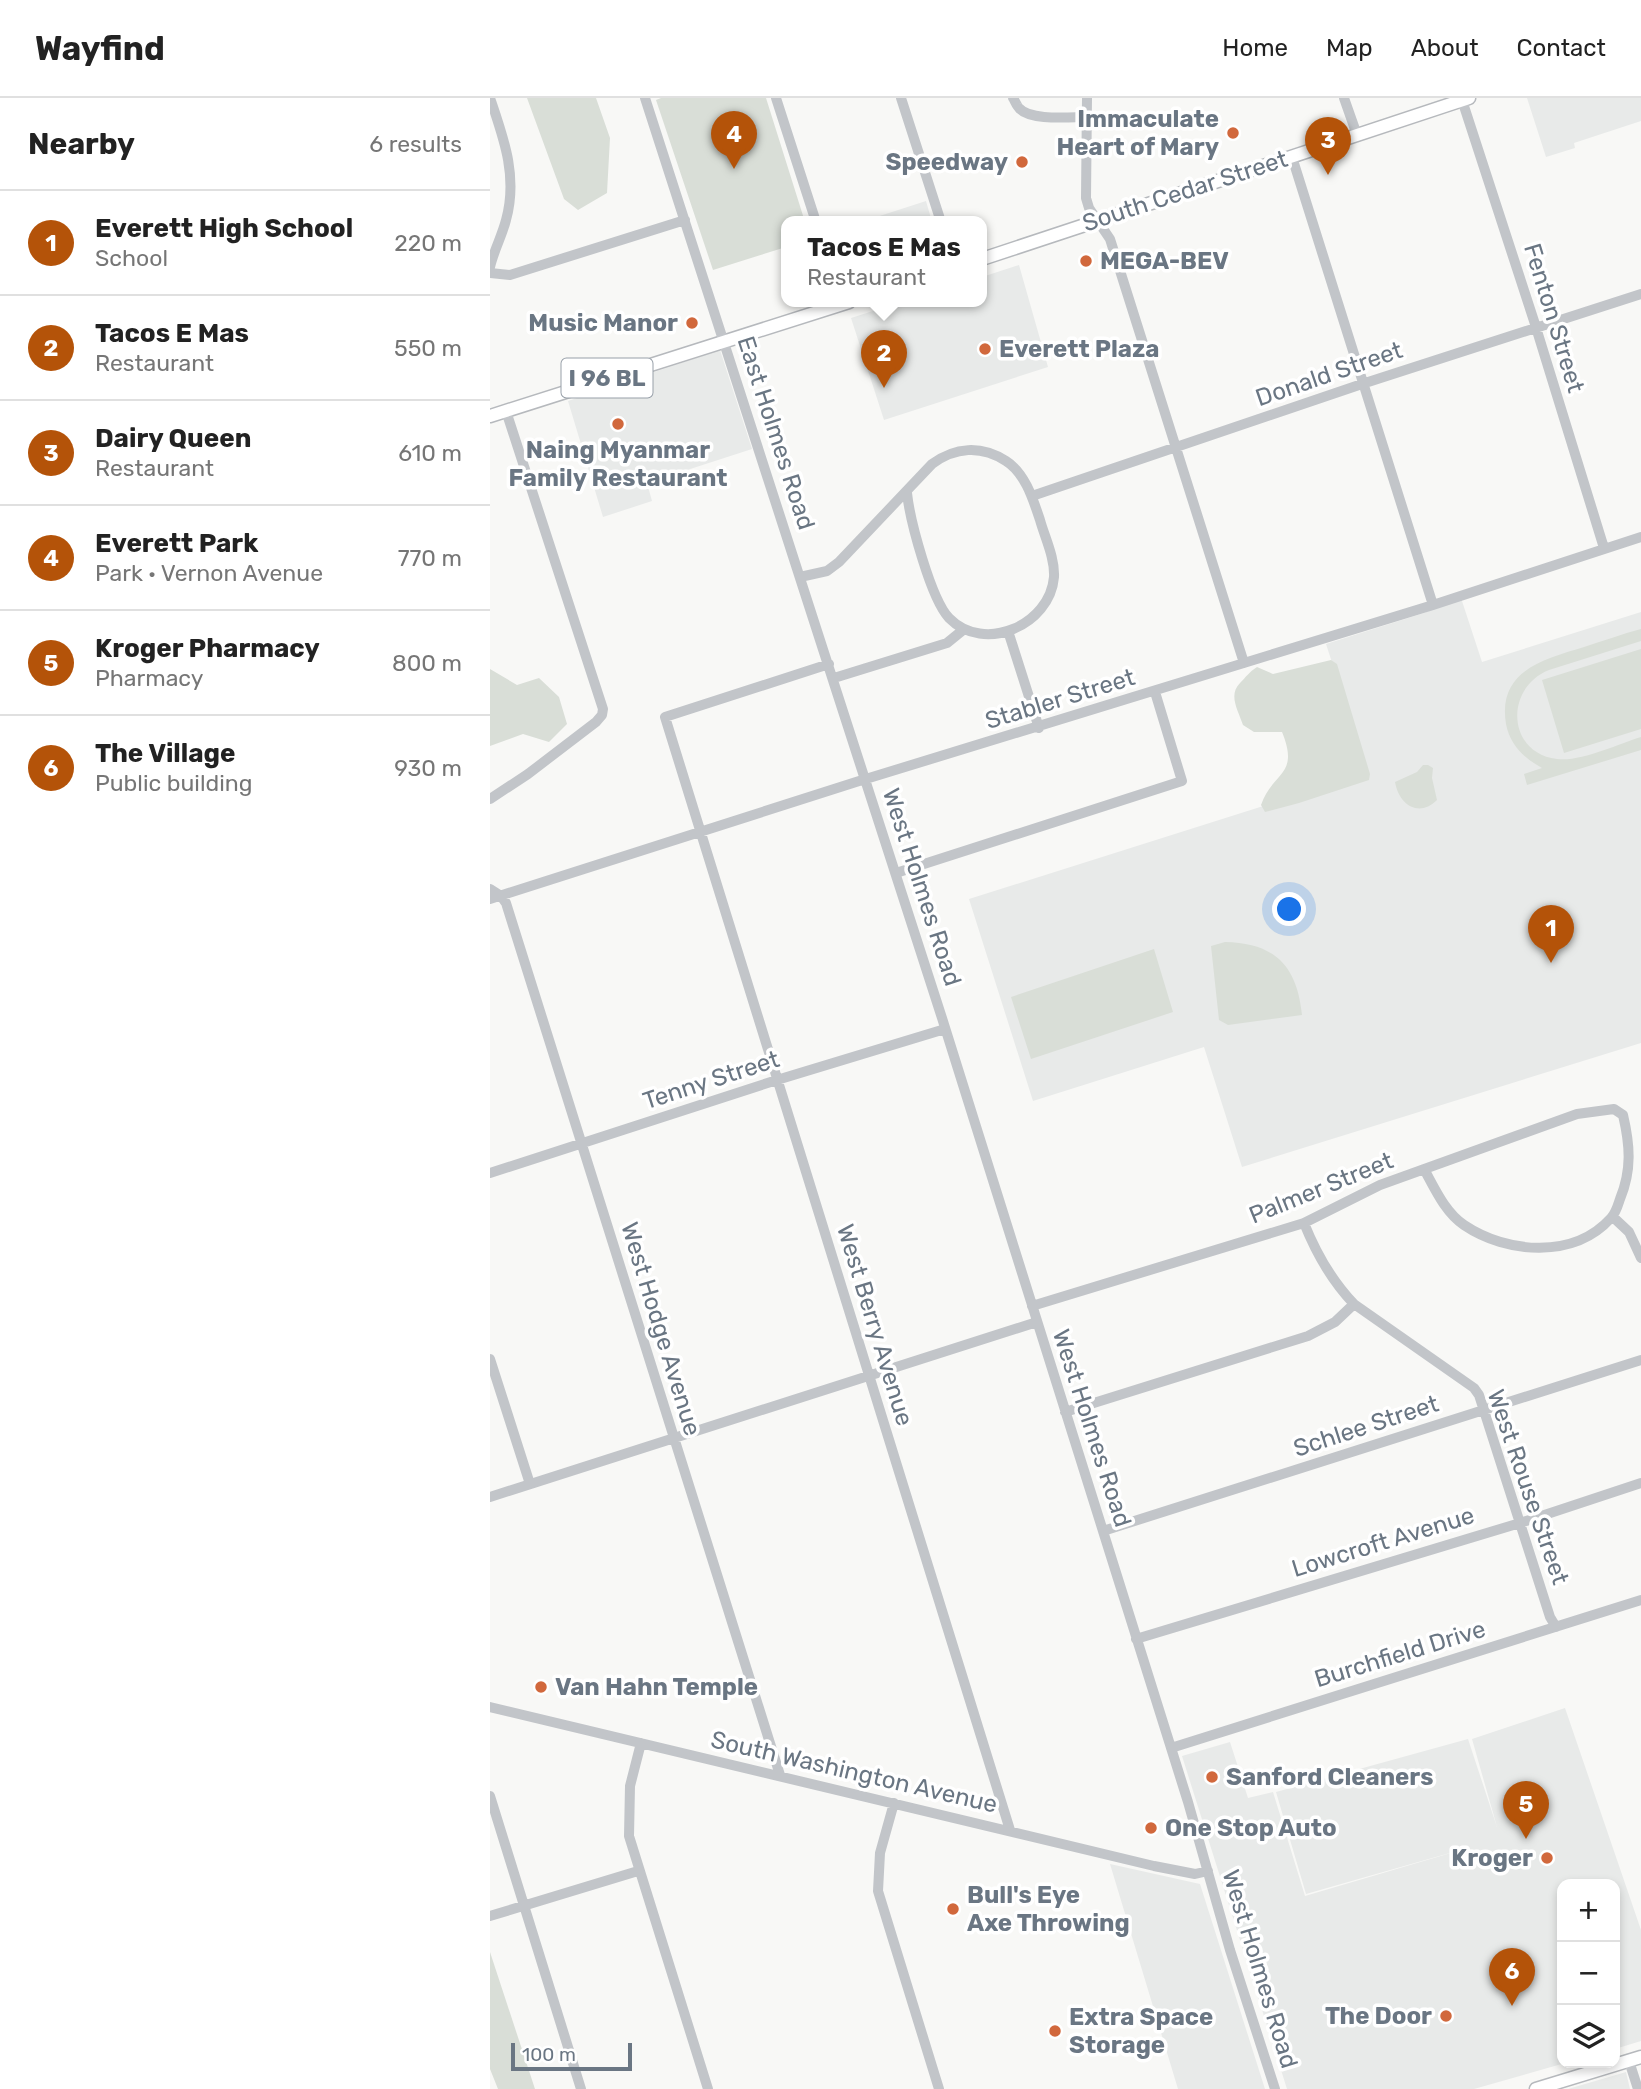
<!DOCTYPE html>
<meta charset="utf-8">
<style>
:root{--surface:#fff;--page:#f6f6f6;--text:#222;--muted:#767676;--line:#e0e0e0;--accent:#b45309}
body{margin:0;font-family:Rubik,sans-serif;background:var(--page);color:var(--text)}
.controls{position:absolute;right:21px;bottom:21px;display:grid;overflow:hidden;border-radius:14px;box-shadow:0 4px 10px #0003}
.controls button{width:63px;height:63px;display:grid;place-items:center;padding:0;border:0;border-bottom:2px solid var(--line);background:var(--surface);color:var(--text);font:35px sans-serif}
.scale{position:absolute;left:21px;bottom:18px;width:121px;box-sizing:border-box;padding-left:7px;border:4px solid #6a7683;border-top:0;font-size:19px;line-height:24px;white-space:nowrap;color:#6a7683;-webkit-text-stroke:5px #fff;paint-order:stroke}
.you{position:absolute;left:800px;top:812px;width:24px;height:24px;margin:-18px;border:5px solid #fff;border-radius:50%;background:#1a73e8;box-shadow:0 0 0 10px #1a73e833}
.badge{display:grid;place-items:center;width:46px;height:46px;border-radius:50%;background:var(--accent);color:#fff;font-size:23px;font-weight:700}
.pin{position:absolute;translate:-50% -58px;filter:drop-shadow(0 2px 4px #0008)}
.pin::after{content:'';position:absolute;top:37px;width:24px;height:21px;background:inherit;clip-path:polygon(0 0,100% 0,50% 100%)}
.popup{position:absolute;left:291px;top:118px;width:206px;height:91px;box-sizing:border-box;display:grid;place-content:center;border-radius:14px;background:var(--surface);filter:drop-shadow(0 2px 5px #0005);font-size:23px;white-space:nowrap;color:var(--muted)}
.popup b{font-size:26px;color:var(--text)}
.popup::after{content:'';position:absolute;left:50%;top:100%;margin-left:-14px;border:14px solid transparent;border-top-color:var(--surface)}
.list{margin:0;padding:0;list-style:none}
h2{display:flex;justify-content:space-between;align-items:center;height:91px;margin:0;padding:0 28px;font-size:30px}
h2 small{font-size:23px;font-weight:400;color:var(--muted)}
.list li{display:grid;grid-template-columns:46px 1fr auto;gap:21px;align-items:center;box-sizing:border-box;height:105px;padding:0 28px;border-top:2px solid var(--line)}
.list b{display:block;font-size:26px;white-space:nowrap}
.list p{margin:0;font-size:23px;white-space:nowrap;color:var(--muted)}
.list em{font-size:23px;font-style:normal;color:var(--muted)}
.icon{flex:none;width:38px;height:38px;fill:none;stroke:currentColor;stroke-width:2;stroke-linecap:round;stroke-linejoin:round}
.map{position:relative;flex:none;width:1151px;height:1991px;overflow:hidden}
header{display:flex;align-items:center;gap:42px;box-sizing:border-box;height:98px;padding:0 35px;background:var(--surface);border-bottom:2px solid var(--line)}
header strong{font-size:33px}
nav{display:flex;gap:38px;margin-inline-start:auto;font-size:24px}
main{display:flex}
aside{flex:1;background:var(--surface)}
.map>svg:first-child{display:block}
</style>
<header>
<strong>Wayfind</strong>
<nav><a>Home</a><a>Map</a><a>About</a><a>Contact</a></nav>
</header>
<main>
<aside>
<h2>Nearby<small>6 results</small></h2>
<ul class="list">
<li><span class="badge">1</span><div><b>Everett High School</b><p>School</p></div><em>220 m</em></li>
<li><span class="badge">2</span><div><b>Tacos E Mas</b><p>Restaurant</p></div><em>550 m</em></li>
<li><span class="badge">3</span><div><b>Dairy Queen</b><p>Restaurant</p></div><em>610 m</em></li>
<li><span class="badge">4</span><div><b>Everett Park</b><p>Park · Vernon Avenue</p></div><em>770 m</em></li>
<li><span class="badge">5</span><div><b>Kroger Pharmacy</b><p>Pharmacy</p></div><em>800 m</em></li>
<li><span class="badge">6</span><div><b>The Village</b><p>Public building</p></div><em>930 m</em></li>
</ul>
</aside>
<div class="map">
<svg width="1151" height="1991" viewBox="0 0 1151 1991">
<rect width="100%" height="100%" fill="#f8f8f6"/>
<path fill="#e8eae9" d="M1037 0H1151V23L1084 45 1085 50 1056 59Z
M436 103 442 124H371Z
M529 167 558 269 394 322 361 220 411 204H492V179Z
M230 252 262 351 157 385 162 403 113 419 78 303Z
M971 500 992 564 1151 514V945L752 1069 714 949 543 1003 479 801 878 675 836 546 934 515Z
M1075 1610 1151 1832V1943L1125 1951V1786H1072V1965H1075L984 1991H797L692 1658 740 1644 758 1700 783 1694 815 1798 981 1749 816 1796 786 1694 978 1641 1007 1729 982 1641Z
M620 1766 710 1786 775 1991H688Z
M1136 1974 1140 1991H1078Z"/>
<path fill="#d9ded7" d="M37 0H106L120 40 117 95 88 112 74 101Z
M171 0H276L315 124H296V149L223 172 166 2Z
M1151 531V543L1059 572C1014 590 1017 655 1067 661 1091 664 1128 646 1151 639V652L1037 687 1034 676 1052 670C1034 660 1020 647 1016 626 1007 572 1055 561 1094 549 1113 543 1132 536 1151 531Z
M1151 551V631L1074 655 1052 582Z
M841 562 847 566 880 676 879 682 809 705 775 714 771 707C783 673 810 678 792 634H764L753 627C748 612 738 597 750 585 756 579 759 574 767 569L783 576Z
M0 571 27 587 49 580 69 599 77 626 59 644 33 636 0 648Z
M933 667H938L943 670 942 680 947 702C929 720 909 707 905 684L927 674Z
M735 844C785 845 807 868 812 917L738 927 729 922 721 848Z
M664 851 683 914 541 961 521 899Z
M0 1854 45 1991H8L0 1971Z"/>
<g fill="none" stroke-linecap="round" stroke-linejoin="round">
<g stroke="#b6b9bd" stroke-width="15">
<path id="major" d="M492 161 979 0
M0 318 359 204
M1046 1991 1151 1959"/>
</g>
<path stroke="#c2c5c9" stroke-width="10" d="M0 0C14 41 28 79 16 122 12 138 4 152 0 169
M155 0 452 920 698 1704 740 1852 785 1991
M286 0 326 124
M411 0 451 124
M523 0C524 1 528 10 529 10 540 23 580 19 596 19
M597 0 596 100 599 110 620 141 754 565
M854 0 867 37
M972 2 1044 223 1114 450
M802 59 943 507
M0 175 20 177 195 122
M542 398 872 286 1151 196
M310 479 337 473 349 464 442 366C465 349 491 347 516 363 535 375 543 401 550 422 555 440 565 460 564 479 560 527 494 556 459 520 441 501 420 423 417 395
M518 533 549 630
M339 566 175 619 520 1732
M344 580 457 545 473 532
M0 701 38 676 106 624 112 617 113 611 16 313
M406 775 692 683 665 594
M0 791 11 798 16 805 290 1677
M0 801 366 684 943 507 1151 439
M0 1075 287 982 455 931
M1123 1119 1139 1134 1151 1160
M814 1125C826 1155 841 1182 864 1206L984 1290 989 1297 1060 1519 1066 1529
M542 1208 814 1125 890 1087 1087 1016 1124 1011 1133 1017C1140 1047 1142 1072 1130 1101 1128 1107 1126 1115 1121 1120 1084 1161 1017 1156 974 1127 955 1114 945 1091 934 1071
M0 1261 40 1386
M575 1314 818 1238 845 1224 864 1206
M0 1399 547 1224
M613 1433 1151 1262
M646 1541 1030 1425 1151 1385
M0 1609 664 1768 705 1776 718 1773
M151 1645 140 1688 139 1738 218 1991
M681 1650 1151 1502
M0 1698 91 1991
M404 1705 390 1755 388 1793 449 1991
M0 1818 148 1773
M1139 1963 1148 1991"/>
<use href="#major" stroke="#fff" stroke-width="12"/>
</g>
<g fill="#d1683c" stroke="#fff" stroke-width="2.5">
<circle cx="743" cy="35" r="7"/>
<circle cx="532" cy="64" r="7"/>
<circle cx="596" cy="163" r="7"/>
<circle cx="202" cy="225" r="7"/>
<circle cx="495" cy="251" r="7"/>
<circle cx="128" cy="326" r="7"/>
<circle cx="51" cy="1589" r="7"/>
<circle cx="722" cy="1679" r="7"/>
<circle cx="661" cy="1730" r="7"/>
<circle cx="1057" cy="1760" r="7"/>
<circle cx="463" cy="1811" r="7"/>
<circle cx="956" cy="1918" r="7"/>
<circle cx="565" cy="1933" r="7"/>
</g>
<g text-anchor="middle" stroke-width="7" stroke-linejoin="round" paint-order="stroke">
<rect fill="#fff" stroke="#979fa8" stroke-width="2" x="71.5" y="260.5" width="91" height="39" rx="5"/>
<g font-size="23" font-weight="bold" fill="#6a7683">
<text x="117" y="288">I 96 BL</text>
</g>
<g font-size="24" font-weight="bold" fill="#6a7683" stroke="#fff" text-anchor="start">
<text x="729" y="29" text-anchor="end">Immaculate<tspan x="729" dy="28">Heart of Mary</tspan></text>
<text x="518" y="72" text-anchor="end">Speedway</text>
<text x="610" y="171">MEGA-BEV</text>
<text x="188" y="233" text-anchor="end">Music Manor</text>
<text x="509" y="259">Everett Plaza</text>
<text x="128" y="360" text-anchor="middle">Naing Myanmar<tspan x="128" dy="28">Family Restaurant</tspan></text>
<text x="65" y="1597">Van Hahn Temple</text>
<text x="736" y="1687">Sanford Cleaners</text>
<text x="675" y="1738">One Stop Auto</text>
<text x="1043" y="1768" text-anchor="end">Kroger</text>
<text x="477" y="1805">Bull's Eye<tspan x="477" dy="28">Axe Throwing</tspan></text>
<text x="942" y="1926" text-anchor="end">The Door</text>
<text x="579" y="1927">Extra Space<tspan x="579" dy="28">Storage</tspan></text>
</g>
<g font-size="24" fill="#6a7683" stroke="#fff">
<text transform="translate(695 93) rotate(-18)" y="8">South Cedar Street</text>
<text transform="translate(1064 220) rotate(73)" y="8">Fenton Street</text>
<text transform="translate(839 276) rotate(-19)" y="8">Donald Street</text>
<text transform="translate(286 335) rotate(72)" y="8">East Holmes Road</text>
<text transform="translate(570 601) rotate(-17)" y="8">Stabler Street</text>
<text transform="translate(432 789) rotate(72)" y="8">West Holmes Road</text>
<text transform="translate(221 982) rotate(-18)" y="8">Tenny Street</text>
<text transform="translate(831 1090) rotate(-22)" y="8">Palmer Street</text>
<text transform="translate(385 1227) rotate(73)" y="8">West Berry Avenue</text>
<text transform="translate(171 1231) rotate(73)" y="8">West Hodge Avenue</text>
<text transform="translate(876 1328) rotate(-18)" y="8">Schlee Street</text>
<text transform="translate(602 1330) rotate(72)" y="8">West Holmes Road</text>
<text transform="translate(1038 1389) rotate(71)" y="8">West Rouse Street</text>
<text transform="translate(893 1444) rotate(-17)" y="8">Lowcroft Avenue</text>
<text transform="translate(910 1556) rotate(-17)" y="8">Burchfield Drive</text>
<text transform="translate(364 1674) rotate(13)" y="8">South Washington Avenue</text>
<text transform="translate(770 1871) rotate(73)" y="8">West Holmes Road</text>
</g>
</g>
</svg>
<div class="controls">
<button>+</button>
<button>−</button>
<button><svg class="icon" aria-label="layers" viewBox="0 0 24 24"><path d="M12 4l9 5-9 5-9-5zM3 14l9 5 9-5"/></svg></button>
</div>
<div class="scale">100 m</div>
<div class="you"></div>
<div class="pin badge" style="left:1061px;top:865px">1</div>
<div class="pin badge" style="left:394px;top:290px">2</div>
<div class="popup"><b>Tacos E Mas</b>Restaurant</div>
<div class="pin badge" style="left:838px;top:77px">3</div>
<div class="pin badge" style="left:244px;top:71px">4</div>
<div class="pin badge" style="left:1036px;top:1741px">5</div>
<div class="pin badge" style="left:1022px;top:1908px">6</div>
</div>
</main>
